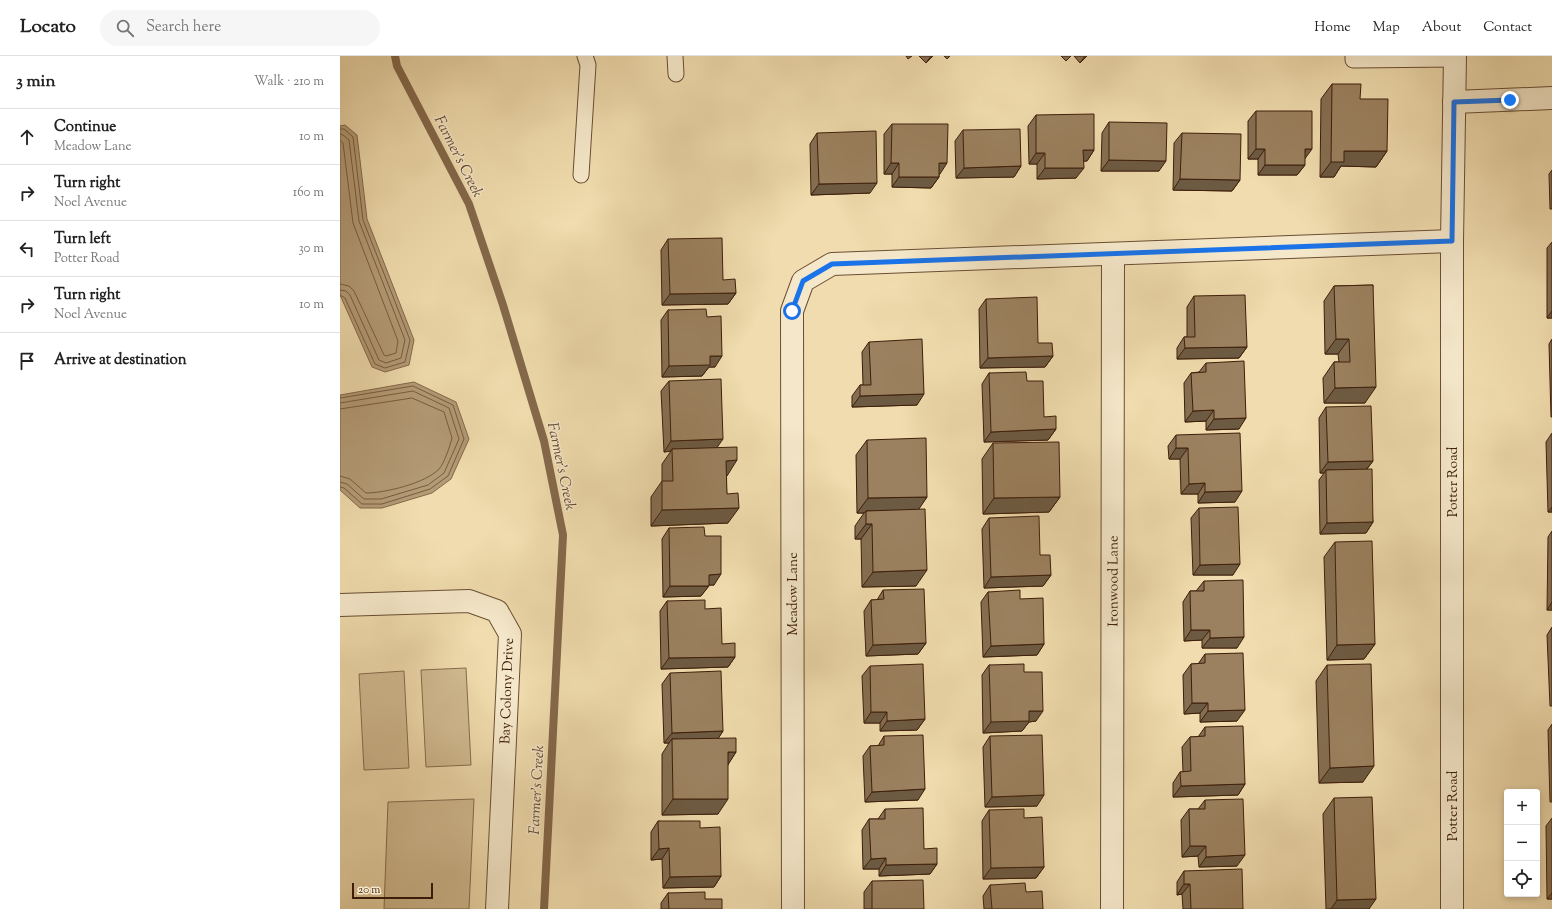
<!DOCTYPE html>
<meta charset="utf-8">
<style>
:root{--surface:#fff;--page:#f6f6f6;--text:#222;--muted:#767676;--line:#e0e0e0}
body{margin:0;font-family:"Sorts Mill Goudy",serif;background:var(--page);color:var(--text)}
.controls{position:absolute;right:12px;bottom:12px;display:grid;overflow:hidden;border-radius:4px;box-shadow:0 2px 6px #0003}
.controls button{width:36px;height:36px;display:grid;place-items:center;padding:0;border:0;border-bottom:1px solid var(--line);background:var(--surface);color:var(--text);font:20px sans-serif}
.scale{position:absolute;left:12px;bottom:10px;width:81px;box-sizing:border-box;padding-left:4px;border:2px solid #3e1e0a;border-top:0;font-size:11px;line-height:14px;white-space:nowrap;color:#3e1e0a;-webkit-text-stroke:3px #f5e8ca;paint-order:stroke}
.stop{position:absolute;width:12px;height:12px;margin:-9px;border:3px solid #1a73e8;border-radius:50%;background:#fff}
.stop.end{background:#1a73e8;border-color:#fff;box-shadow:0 1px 4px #0008}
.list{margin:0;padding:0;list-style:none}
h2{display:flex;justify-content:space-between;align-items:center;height:52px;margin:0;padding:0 16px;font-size:17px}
h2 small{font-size:13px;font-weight:400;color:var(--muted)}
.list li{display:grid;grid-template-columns:26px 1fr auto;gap:12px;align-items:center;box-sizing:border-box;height:56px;padding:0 16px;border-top:1px solid var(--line)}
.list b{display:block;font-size:15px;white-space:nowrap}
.list p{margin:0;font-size:13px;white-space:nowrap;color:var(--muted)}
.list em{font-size:13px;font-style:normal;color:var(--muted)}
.icon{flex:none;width:22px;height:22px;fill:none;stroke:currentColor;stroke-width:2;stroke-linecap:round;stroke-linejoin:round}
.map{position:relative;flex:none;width:1212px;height:853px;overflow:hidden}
header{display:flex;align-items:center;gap:24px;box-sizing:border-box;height:56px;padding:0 20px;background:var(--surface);border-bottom:1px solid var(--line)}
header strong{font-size:19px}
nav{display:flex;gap:22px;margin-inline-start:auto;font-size:14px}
.search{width:280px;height:36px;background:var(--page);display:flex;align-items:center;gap:10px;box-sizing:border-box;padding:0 14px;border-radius:22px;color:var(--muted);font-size:15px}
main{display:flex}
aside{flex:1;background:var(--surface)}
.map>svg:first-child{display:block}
</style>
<header>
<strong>Locato</strong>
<div class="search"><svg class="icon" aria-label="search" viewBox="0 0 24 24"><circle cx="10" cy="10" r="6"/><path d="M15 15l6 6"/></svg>Search here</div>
<nav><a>Home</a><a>Map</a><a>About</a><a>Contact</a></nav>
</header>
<main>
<aside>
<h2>3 min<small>Walk · 210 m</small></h2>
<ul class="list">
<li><svg class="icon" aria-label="ahead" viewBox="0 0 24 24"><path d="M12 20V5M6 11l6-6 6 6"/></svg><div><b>Continue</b><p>Meadow Lane</p></div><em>10 m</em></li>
<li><svg class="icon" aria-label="right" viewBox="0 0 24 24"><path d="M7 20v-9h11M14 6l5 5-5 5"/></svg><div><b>Turn right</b><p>Noel Avenue</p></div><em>160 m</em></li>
<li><svg class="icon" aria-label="left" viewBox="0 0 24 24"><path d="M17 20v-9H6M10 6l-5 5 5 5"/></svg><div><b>Turn left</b><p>Potter Road</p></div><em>30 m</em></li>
<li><svg class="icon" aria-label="right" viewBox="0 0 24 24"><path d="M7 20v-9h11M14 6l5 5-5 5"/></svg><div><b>Turn right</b><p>Noel Avenue</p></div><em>10 m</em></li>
<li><svg class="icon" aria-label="arrive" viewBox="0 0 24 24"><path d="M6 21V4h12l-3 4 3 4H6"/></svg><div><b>Arrive at destination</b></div></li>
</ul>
</aside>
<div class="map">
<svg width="1212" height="853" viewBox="0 0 1212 853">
<rect width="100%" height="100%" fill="#f0dcae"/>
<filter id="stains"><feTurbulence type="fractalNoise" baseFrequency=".005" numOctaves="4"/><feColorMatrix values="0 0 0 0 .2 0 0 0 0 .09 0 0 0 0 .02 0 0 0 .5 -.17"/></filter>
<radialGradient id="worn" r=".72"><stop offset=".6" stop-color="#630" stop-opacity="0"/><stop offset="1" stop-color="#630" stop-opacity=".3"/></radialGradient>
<path fill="#d2bc92" stroke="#886d4e" d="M126 612 131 709 86 711 81 614Z
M64 615 69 712 24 714 19 618Z
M134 743 129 853H44L48 746Z"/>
<path fill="#b39b76" stroke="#84694b" d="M5 69 17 79 27 163 74 284 69 309 45 316 32 311 0 239V70Z
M74 326 116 346 129 383 111 423 92 437 42 452H20L0 434V339Z"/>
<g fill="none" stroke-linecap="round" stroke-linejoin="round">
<path stroke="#785c40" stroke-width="1" d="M0 73H4L13 81 23 164 70 284 65 306 45 312 35 308 5 242 0 239
M0 78 3 79 9 84 19 165 65 284 61 302 46 307 39 304 10 239 6 235 0 234
M0 84 3 87 13 167 58 285 56 297 46 300 44 299 14 235 9 230 0 228
M0 342 73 330 113 349 124 383 108 420 90 433 42 448H22L4 432 0 431
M0 347 73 335 109 352 119 383 104 417 88 429 41 443H24L7 428 0 426
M0 353 72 342 104 356 112 382C110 390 104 408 99 413 86 427 45 437 26 437L10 423 0 420"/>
<path stroke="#84694b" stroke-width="8" d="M55 0 57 10 129 148 163 249 204 385 223 479 204 853"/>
<g stroke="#6a4e33" stroke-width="17">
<path id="lane" d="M335 0 336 18
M1013 0V4L1115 3
M241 119 248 9 245 0"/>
</g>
<g stroke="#6a4e33" stroke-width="24">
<g id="street">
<path d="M1114 46 1212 42"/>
<path d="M0 549 129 545 157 555 170 578 157 853"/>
<path d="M453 853 452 255 463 225 492 208 1112 185"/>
<path id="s1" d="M772 853 773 198"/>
<path d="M1112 853V185L1115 0"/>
</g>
</g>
<use href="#lane" stroke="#f5e8ca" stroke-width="15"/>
<use href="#street" stroke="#f5e8ca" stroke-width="22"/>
</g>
<path fill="#856f52" stroke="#3e1e0a" d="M566 0H572L568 3Z
M579 0H593L586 7Z
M604 0H610L607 3Z
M721 0H731L726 5Z
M734 0H747L740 7Z
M992 28 1020 43 1047 95 1036 111 1001 110 994 121H980L981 43Z
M916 55 965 109 957 119H918V103H908V65Z
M696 59 754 94 747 105H744L736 122 697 123V108H689L688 70Z
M769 66 819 115H761L762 77Z
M552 68 600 118H599V121L591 132 552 131V118H544V78Z
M623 74 681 110 674 121 616 122 615 85Z
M477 77 530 137 471 139 470 88Z
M842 77 900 124 892 135 833 134 834 87Z
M1212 114V153H1210L1209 118Z
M328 183 383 224 396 237 388 248 322 249 321 194Z
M1212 186V262H1207V192Z
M1033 229 1025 347H984L983 322 994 306H999L998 298H985L984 245 994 230Z
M854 240 907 291 899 302 837 303V292L844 281H847V251Z
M646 243 713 300 705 311 640 312 639 253Z
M328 254 367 261 375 311H369L362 320 322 321 321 264Z
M1212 283V361H1211L1209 288Z
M529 286 577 349 512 351V340L520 329H523L522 296Z
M866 307 899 373 866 374V365L845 366 844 327 851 317 859 316Z
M649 317 687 325 704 361 716 373 708 384 644 386 642 328Z
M329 325 377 392 387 420H386L388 467 311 470V441L322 425V408L331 395 324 396 321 335Z
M986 351 1033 405 1027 413 1033 466 1026 477 980 478 979 424 984 417H980L979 362Z
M1212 377V456H1208L1206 386Z
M836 379 895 446 858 447V438H841L840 403H829L828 390Z
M527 384 587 441 578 453 576 530 522 531 521 483H515V470L524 457H517L516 399Z
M653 387 720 441 709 456 643 458 642 403Z
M859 452 893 519H853L851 462Z
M649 462 700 499 711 519 703 530 644 532 642 473Z
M329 472 365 480 374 529H369L361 540 323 541 322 483Z
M1212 475V554H1207L1208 481Z
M995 486 1035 588 1024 603 987 604 984 501Z
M864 525 897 592H862V584L844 585 843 546 850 535H856Z
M543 534 586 587 578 598 526 600 524 555 531 544H537Z
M648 536 680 543 704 588 697 599 643 601 641 546Z
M327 545 365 553 382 588 395 601 388 611 321 613 320 555Z
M1212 571V650H1210L1207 579Z
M865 598 897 665 860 666V657L844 658 843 619 851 608H858Z
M649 609 684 616 696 665 689 666 682 675 643 677 642 619Z
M987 609 1023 726 979 727 976 625Z
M530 610 585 663 577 674 540 675V667H524L522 620Z
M330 617 383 675 378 682 396 696 388 708 378 758 322 759V698L329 687H324L322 628Z
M1212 668V746H1210L1208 674Z
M865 671 905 728 898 739 833 741V727L840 716H843L842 691 850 681H858Z
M544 680 578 744 525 746 523 700 530 690H538Z
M650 680 697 750 645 751 643 691Z
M994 742 1029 853H986L983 758Z
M865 744 897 810 859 811 858 800 842 801 841 764 849 753H858Z
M545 753 584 793 597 808 590 818 539 820V813H523L522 774 529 763H538Z
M649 754 684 762 704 811 696 822 643 823 642 765Z
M1212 762V843H1207L1206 770Z
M318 765 360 772 381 820 374 831 323 832 322 803 311 804V776Z
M844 815 903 853H843L842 838 837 839V826Z
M532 825 584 853H524V836Z
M650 829 686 836 703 853H644L643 840Z
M328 837 365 843 382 853H321V847Z"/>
<path fill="#6c5a42" stroke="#3e1e0a" d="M591 0H593L586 7Z
M745 0H747L740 7Z
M916 93H925L918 103H908Z
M965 93H972L964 104Z
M743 94H754L747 105H736Z
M1004 95H1047L1036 111 1001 110 994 121H980L991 106Z
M696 97H705L697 108H689Z
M769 104 826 105 819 115H761Z
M551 107H559L552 118H544Z
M599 107H607L600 118 591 117Z
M925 109H965L957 119H918Z
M681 110 674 121 616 122 624 112Z
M705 112H744L736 122 697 123Z
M559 121H599L591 132 552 131Z
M840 123 900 124 892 135 833 134Z
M537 127 530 137 471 139 479 128Z
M396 237 388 248 322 249 330 238Z
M1212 255V262H1207Z
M996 283H1009L998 298H985Z
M907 291 899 302 837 303 845 292Z
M370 300H382L375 311H369L362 320 322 321 329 310Z
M713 300 705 311 640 312 648 302Z
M1036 331 1025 347H984L995 332Z
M584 338 577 349 512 351 520 340Z
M874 354 866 365 845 366 853 355Z
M906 362 899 373 866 374 874 363Z
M716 373 708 384 644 386 651 376Z
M383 383 376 393H332L331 395 324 396 331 385Z
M836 392H848L840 403H829Z
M397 404 387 420H375L386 405Z
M1033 405 1025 415 986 414 984 417H980L988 406Z
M865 427 858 438H841L849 428Z
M902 435 895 446 858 447 865 436Z
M587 441 577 456 526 455 524 457H517L528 442Z
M720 441 709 456 643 458 654 442Z
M1212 451V456H1208Z
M399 452 388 467 311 470 322 454Z
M1033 466 1026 477 980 478 987 467Z
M526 468H532L521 483H515Z
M900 508 893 519H853L860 509Z
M587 514 576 530 522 531 533 516Z
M381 518 374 529H361L369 519Z
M711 519 703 530 644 532 651 521Z
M330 530H369L361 540 323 541Z
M1212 546V554H1207Z
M851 574H870L862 584 844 585Z
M904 581 897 592H862L870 582Z
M586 587 578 598 526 600 533 589Z
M704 588 697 599 643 601 651 590Z
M1035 588 1024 603 987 604 997 589Z
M395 601 388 611 321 613 329 602Z
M852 647H868L860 657 844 658Z
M905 654 897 665 860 666 868 655Z
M689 655H703L696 665 689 666 682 675 643 677 651 666Z
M531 656H547L540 667H524Z
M585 663 577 674 540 675 547 665Z
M383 675 376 686 332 683 329 687H324L332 677Z
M388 696H396L386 712Z
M1034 710 1023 726 979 727 990 712Z
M905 728 898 739 833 741 841 730Z
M585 733 578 744 525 746 532 736Z
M704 739 697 750 645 751 652 741Z
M333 743H388L378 758 322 759Z
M850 790H866L858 800 842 801Z
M329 792 322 803 311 804 319 793Z
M905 799 897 810 859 811 866 801Z
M546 802 539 813H523L531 803Z
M597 808 590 818 539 820 546 809Z
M704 811 696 822 643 823 651 812Z
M381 820 374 831 323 832 330 821Z
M844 828H850L842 838 837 839Z
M1212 837V843H1207Z
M1036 843 1029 853H991L997 844Z"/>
<path fill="#9b815f" stroke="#3e1e0a" d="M992 28H1021L1020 43H1048L1047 95H1004V106H991Z
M916 55H972V93H965V109H925V93H916Z
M754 58V94H743L744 112H705V97H696V59Z
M769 66 827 67 826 105 769 104Z
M552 68H608L607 107H599V121H559V107H551Z
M680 73 681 110 624 112 623 74Z
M536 75 537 127 479 128 477 77Z
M842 77 901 78 900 124 840 123Z
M382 182 383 224 395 223 396 237 330 238 328 183Z
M1033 229 1036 331 995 332 994 306H1010L1009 283H996L994 230Z
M905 239 907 291 845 292 844 281H855L854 240Z
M697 241 698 287H712L713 300 648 302 646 243Z
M366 253 367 261 381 260 382 300H370V309L329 310 328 254Z
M582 283 584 338 520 340V329H531L529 286Z
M904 305 906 362 874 363V354L853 355 851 317 866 316V307Z
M686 316 687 325H703L704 361 716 360V373L651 376 649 317Z
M381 323 383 383 331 385 329 325Z
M1031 350 1033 405 988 406 986 351Z
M900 377 902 435 865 436V427L849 428 848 392H836V379Z
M586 382 587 441 528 442 527 384Z
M719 386 720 441 654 442 653 387Z
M397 391V404L386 405 387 438 398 437 399 452 322 454V425H333L332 393Z
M1032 413 1033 466 987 467 986 414Z
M898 451 900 508 860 509 859 452Z
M585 453 587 514 533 516 532 468H526V455Z
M699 460 700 499H710L711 519 651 521 649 462Z
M364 471 365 480H381V518L369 519V530H330L329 472Z
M1032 485 1035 588 997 589 995 486Z
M903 524 904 581 870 582V574H851L850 535H864V525Z
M584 533 586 587 533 589 531 544 544 543 543 534Z
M680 534V543L703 542 704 588 651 590 648 536Z
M365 544V553L381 552 382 588 395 587V601L329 602 327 545Z
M903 597 905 654 868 655V647H852L851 608 865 607V598Z
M583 608 585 663 547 665V656H531L530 610Z
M684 608V616H702L703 655H689V665L651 666 649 609Z
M1031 608 1034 710 990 712 987 609Z
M381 615 383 675 332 677 330 617Z
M903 670 905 728 841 730 840 716 851 715 850 681 865 680V671Z
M583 679 585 733 532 736 530 690 544 689V680Z
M702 679 704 739 652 741 650 680Z
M396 682V696H388V743H333L332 683Z
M1032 741 1036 843 997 844 994 742Z
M903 743 905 799 866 801V790H850L849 753H865V744Z
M583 752 584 793 597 792V808L546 809V802L531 803 529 763H545V753Z
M684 753V762L702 761 704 811 651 812 649 754Z
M318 765H360V772L380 771 381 820 330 821 329 792 319 793Z
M902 813 903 853H851L850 828H844V815Z
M583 824 584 853H532V825Z
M685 827 686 836 702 835 703 853H652L650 829Z
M365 836V843H382V853H329L328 837Z"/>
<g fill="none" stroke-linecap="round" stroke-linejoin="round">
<path stroke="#1a73e8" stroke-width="5" d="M452 255 463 225 492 208 1112 185 1114 46 1170 44"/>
</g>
<g text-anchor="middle" stroke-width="3" stroke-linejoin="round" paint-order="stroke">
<g font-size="14" fill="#3e1e0a" stroke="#f5e8ca">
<text transform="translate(1112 426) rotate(-90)" y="5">Potter Road</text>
<text dy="5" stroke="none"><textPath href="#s1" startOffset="328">Ironwood Lane</textPath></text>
<text transform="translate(452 538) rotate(-90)" y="5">Meadow Lane</text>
<text transform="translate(166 635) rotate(-88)" y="5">Bay Colony Drive</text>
<text transform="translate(1112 750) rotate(-90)" y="5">Potter Road</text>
</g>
<g font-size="15" font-style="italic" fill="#674a30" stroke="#f5e8ca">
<text transform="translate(119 100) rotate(63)" y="5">Farmer's Creek</text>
<text transform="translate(222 410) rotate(78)" y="5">Farmer's Creek</text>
<text transform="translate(196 734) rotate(-87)" y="5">Farmer's Creek</text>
</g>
</g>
<rect width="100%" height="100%" filter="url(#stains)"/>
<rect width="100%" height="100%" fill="url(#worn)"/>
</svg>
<div class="controls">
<button>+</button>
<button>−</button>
<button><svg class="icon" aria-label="locate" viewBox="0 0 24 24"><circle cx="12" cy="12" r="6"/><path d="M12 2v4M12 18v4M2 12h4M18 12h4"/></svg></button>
</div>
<div class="scale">20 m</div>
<div class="stop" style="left:452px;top:255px"></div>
<div class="stop end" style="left:1170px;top:44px"></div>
</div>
</main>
